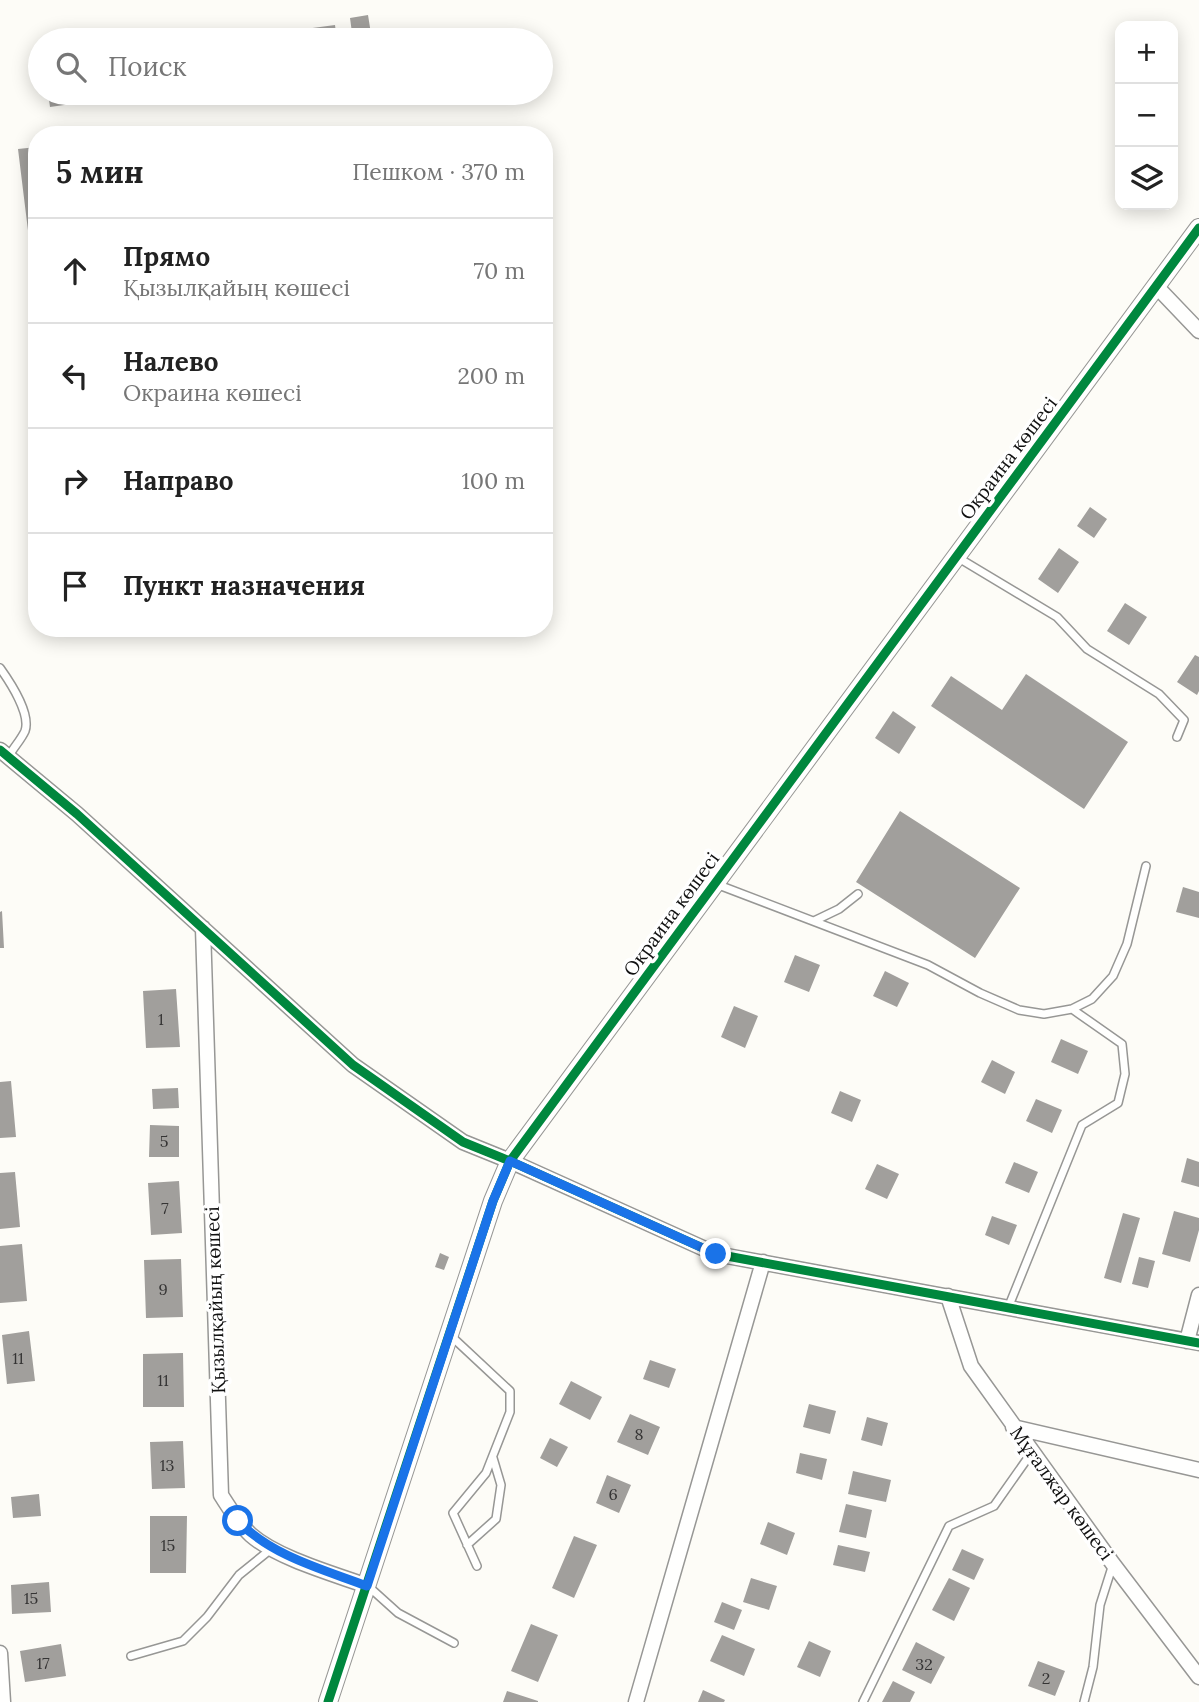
<!DOCTYPE html>
<html lang="ru">
<meta charset="utf-8">
<style>
:root{--surface:#fff;--page:#f2f2f2;--text:#222;--muted:#767676;--line:#e0e0e0}
body{margin:0;font-family:Lora,serif;background:var(--page);color:var(--text)}
.controls{position:absolute;right:21px;top:21px;display:grid;overflow:hidden;border-radius:14px;box-shadow:0 4px 18px #0003}
.controls button{width:63px;height:63px;display:grid;place-items:center;padding:0;border:0;border-bottom:2px solid var(--line);background:var(--surface);color:var(--text);font:35px sans-serif}
.stop{position:absolute;width:21px;height:21px;margin:-16px;border:5px solid #1a73e8;border-radius:50%;background:#fff}
.stop.end{background:#1a73e8;border-color:#fff;box-shadow:0 2px 7px #0008}
.list{margin:0;padding:0;list-style:none}
h2{display:flex;justify-content:space-between;align-items:center;height:91px;margin:0;padding:0 28px;font-size:30px}
h2 small{font-size:23px;font-weight:400;color:var(--muted)}
.list li{display:grid;grid-template-columns:46px 1fr auto;gap:21px;align-items:center;box-sizing:border-box;height:105px;padding:0 28px;border-top:2px solid var(--line)}
.list b{display:block;font-size:26px;white-space:nowrap}
.list p{margin:0;font-size:23px;white-space:nowrap;color:var(--muted)}
.list em{font-size:23px;font-style:normal;color:var(--muted)}
.icon{flex:none;width:38px;height:38px;fill:none;stroke:currentColor;stroke-width:2;stroke-linecap:round;stroke-linejoin:round}
.map{position:relative;flex:none;width:1199px;height:1702px;overflow:hidden}
.search{position:absolute;background:var(--surface);box-shadow:0 4px 18px #0003;left:28px;top:28px;width:525px;height:77px;display:flex;align-items:center;gap:18px;box-sizing:border-box;padding:0 24px;border-radius:38px;color:var(--muted);font-size:26px}
.panel{position:absolute;background:var(--surface);box-shadow:0 4px 18px #0003;left:28px;top:126px;width:525px;height:511px;border-radius:28px}
.map>svg:first-child{display:block}
</style>
<div class="map">
<svg width="1199" height="1702" viewBox="0 0 1199 1702">
<rect width="100%" height="100%" fill="#fdfcf7"/>
<path fill="#a19f9c" d="M368 15 372 40H353L350 18Z
M335 25 337 40H307L305 29Z
M48 93H70L71 104 50 107Z
M37 147V262L32 263 18 149Z
M1090 507 1107 519 1094 538 1077 526Z
M1059 548 1079 562 1058 593 1038 579Z
M1125 603 1147 617 1129 645 1107 631Z
M1195 655 1199 657V691L1197 695 1177 682Z
M1026 674 1128 742 1084 809 931 706 951 676 1002 710Z
M893 711 916 727 899 754 875 738Z
M900 811 1020 888 975 958 856 882Z
M1183 887 1199 892V918L1176 912Z
M2 911 4 948H0V912Z
M795 955 820 965 809 992 784 982Z
M885 971 909 983 897 1007 873 996Z
M176 989 180 1047 146 1048 143 991Z
M734 1006 758 1016 745 1048 721 1037Z
M1061 1039 1088 1051 1078 1074 1051 1062Z
M992 1060 1015 1072 1005 1094 981 1082Z
M11 1081 16 1137 0 1138V1082Z
M178 1088 179 1108 153 1109 152 1089Z
M840 1091 861 1100 852 1122 831 1113Z
M1036 1099 1062 1110 1052 1133 1026 1121Z
M150 1125 179 1126V1157H149Z
M1187 1158 1199 1162V1187L1181 1182Z
M1014 1162 1038 1172 1029 1193 1005 1183Z
M877 1164 899 1174 887 1199 865 1189Z
M15 1172 20 1227 0 1229V1173Z
M179 1181 182 1233 151 1235 148 1183Z
M1174 1211 1199 1218V1230L1190 1262 1162 1254Z
M1123 1213 1140 1218 1121 1283 1104 1278Z
M992 1216 1017 1225 1009 1245 985 1235Z
M22 1244 27 1301 0 1303V1246Z
M440 1253 449 1257 444 1270 435 1267Z
M1139 1257 1155 1261 1148 1288 1132 1284Z
M181 1259 183 1317 146 1318 144 1260Z
M29 1331 35 1381 7 1384 2 1335Z
M183 1353 184 1407H143V1354Z
M650 1360 676 1369 669 1388 643 1379Z
M571 1381 602 1397 590 1420 559 1404Z
M809 1404 836 1411 830 1434 803 1427Z
M630 1414 660 1427 648 1455 617 1442Z
M867 1417 888 1423 882 1446 861 1440Z
M550 1438 568 1447 557 1467 540 1458Z
M183 1441 185 1488 152 1489 150 1442Z
M800 1453 827 1459 822 1480 796 1473Z
M853 1471 891 1480 886 1502 848 1494Z
M607 1475 631 1485 619 1513 596 1503Z
M39 1494 41 1516 13 1518 11 1497Z
M846 1504 872 1510 866 1538 839 1532Z
M150 1516H187L186 1573H150Z
M768 1522 795 1533 787 1555 760 1544Z
M574 1536 597 1545 574 1598 552 1588Z
M838 1545 870 1552 865 1572 833 1565Z
M962 1549 984 1559 974 1580 952 1570Z
M751 1578 777 1586 769 1610 743 1602Z
M949 1578 970 1588 954 1621 932 1610Z
M49 1582 51 1612 12 1614 11 1585Z
M722 1602 742 1610 734 1630 714 1622Z
M531 1624 558 1635 538 1682 511 1671Z
M722 1635 755 1649 744 1676 710 1661Z
M809 1641 831 1651 820 1677 797 1667Z
M916 1642 945 1657 931 1684 902 1670Z
M61 1644 66 1676 25 1682 20 1651Z
M1038 1661 1065 1671 1055 1696 1028 1686Z
M893 1681 915 1692 910 1702H882Z
M703 1690 725 1700 724 1702H698Z
M507 1691 538 1701V1702H503Z"/>
<g fill="none" stroke-linecap="round" stroke-linejoin="round">
<g stroke="#979795" stroke-width="10">
<path id="service" d="M957 557 1057 617 1087 649 1159 694 1184 720 1177 737
M0 668C10 682 31 714 25 731 21 740 13 748 9 756
M716 884 928 965 980 993 1019 1010 1044 1014 1072 1009 1092 999 1113 976 1127 944 1146 866
M814 921 839 909 858 894
M1008 1308 1082 1125 1118 1103 1125 1074 1122 1044 1072 1009
M450 1335 510 1391V1412L486 1473 453 1513 477 1566
M467 1545 496 1519 501 1485 493 1458
M368 1586 398 1613 454 1643
M131 1656 183 1641 207 1617 239 1575 271 1549
M863 1702 949 1526 994 1506 1032 1452
M1084 1702 1093 1667 1100 1605 1113 1564"/>
</g>
<g stroke="#979795" stroke-width="17">
<path id="minor" d="M1157 287 1199 331
M0 750 77 814 353 1065 463 1142 510 1161 716 1254 1199 1343
M203 928 221 1495C230 1509 238 1523 251 1535 277 1558 334 1574 367 1586
M948 1296 971 1366 1113 1564 1199 1677
M1187 1341 1199 1295
M1013 1427 1199 1470
M0 1653 3 1702
M636 1702 763 1262"/>
</g>
<g stroke="#979795" stroke-width="20">
<path id="tertiary" d="M328 1702 493 1201 510 1161 1199 228"/>
</g>
<use href="#service" stroke="#fffffe" stroke-width="7"/>
<use href="#minor" stroke="#fffffe" stroke-width="14"/>
<use href="#tertiary" stroke="#fffffe" stroke-width="18"/>
<g stroke="#fff" stroke-width="13">
<path id="cycleway" d="M0 750 77 814 353 1065 463 1142 510 1161 716 1254 1199 1343
M328 1702 493 1201 510 1161 1199 228"/>
</g>
<use href="#cycleway" stroke="#00873e" stroke-width="9"/>
</g>
<g fill="none" stroke-linecap="round" stroke-linejoin="round">
<path stroke="#1a73e8" stroke-width="9" d="M238 1521C272 1556 322 1569 367 1586L493 1201 510 1161 716 1254"/>
</g>
<g text-anchor="middle" stroke-width="7" stroke-linejoin="round" paint-order="stroke">
<g font-size="16" fill="#353434">
<text x="161" y="1025">1</text>
<text x="164" y="1147">5</text>
<text x="165" y="1214">7</text>
<text x="163" y="1295">9</text>
<text x="18" y="1364">11</text>
<text x="163" y="1386">11</text>
<text x="639" y="1440">8</text>
<text x="167" y="1471">13</text>
<text x="613" y="1500">6</text>
<text x="168" y="1551">15</text>
<text x="31" y="1604">15</text>
<text x="43" y="1669">17</text>
<text x="924" y="1670">32</text>
<text x="1046" y="1684">2</text>
</g>
<g font-size="19" fill="#111" stroke="#fff">
<text transform="translate(1008 458) rotate(-53)" y="7">Окраина көшесі</text>
<text transform="translate(671 914) rotate(-54)" y="7">Окраина көшесі</text>
<text transform="translate(215 1300) rotate(-92)" y="7">Қызылқайың көшесі</text>
<text transform="translate(1062 1493) rotate(54)" y="7">Мұғалжар көшесі</text>
</g>
</g>
</svg>
<div class="controls">
<button>+</button>
<button>−</button>
<button><svg class="icon" aria-label="layers" viewBox="0 0 24 24"><path d="M12 4l9 5-9 5-9-5zM3 14l9 5 9-5"/></svg></button>
</div>
<div class="stop" style="left:238px;top:1521px"></div>
<div class="stop end" style="left:716px;top:1254px"></div>
<div class="search"><svg class="icon" aria-label="search" viewBox="0 0 24 24"><circle cx="10" cy="10" r="6"/><path d="M15 15l6 6"/></svg>Поиск</div>
<section class="panel">
<h2>5 мин<small>Пешком · 370 m</small></h2>
<ul class="list">
<li><svg class="icon" aria-label="ahead" viewBox="0 0 24 24"><path d="M12 20V5M6 11l6-6 6 6"/></svg><div><b>Прямо</b><p>Қызылқайың көшесі</p></div><em>70 m</em></li>
<li><svg class="icon" aria-label="left" viewBox="0 0 24 24"><path d="M17 20v-9H6M10 6l-5 5 5 5"/></svg><div><b>Налево</b><p>Окраина көшесі</p></div><em>200 m</em></li>
<li><svg class="icon" aria-label="right" viewBox="0 0 24 24"><path d="M7 20v-9h11M14 6l5 5-5 5"/></svg><div><b>Направо</b></div><em>100 m</em></li>
<li><svg class="icon" aria-label="arrive" viewBox="0 0 24 24"><path d="M6 21V4h12l-3 4 3 4H6"/></svg><div><b>Пункт назначения</b></div></li>
</ul>
</section>
</div>
